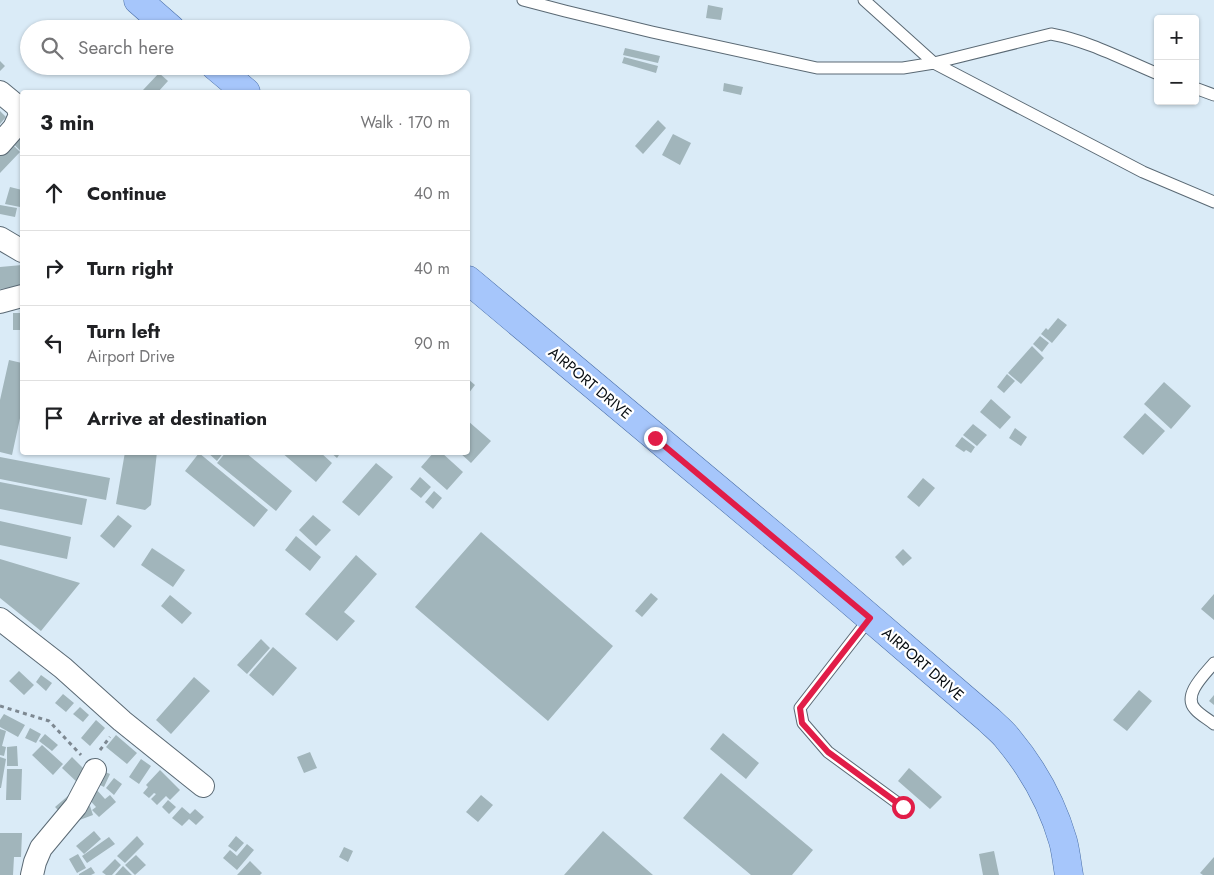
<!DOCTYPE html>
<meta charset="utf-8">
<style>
:root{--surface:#fff;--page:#f2f2f2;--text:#202124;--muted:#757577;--line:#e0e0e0}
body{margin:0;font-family:Jost,sans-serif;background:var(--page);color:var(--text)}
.controls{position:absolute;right:15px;top:15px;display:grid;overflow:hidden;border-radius:5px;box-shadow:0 1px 4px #0004}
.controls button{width:45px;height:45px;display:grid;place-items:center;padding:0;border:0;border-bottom:1px solid var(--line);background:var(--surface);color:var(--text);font:25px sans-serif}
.stop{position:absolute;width:15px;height:15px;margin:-11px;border:4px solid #e11d48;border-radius:50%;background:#fff}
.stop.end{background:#e11d48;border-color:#fff;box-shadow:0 1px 5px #0008}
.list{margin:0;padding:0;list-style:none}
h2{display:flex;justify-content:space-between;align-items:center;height:65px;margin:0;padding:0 20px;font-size:21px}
h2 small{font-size:16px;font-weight:400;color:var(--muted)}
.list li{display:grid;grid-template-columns:32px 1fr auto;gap:15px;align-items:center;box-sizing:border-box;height:75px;padding:0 20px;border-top:1px solid var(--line)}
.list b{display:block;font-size:19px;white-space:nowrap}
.list p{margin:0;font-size:16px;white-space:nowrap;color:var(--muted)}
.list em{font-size:16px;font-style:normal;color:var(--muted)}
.icon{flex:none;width:28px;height:28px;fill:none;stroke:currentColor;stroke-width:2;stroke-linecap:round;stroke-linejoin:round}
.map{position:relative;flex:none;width:1214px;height:875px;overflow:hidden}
.search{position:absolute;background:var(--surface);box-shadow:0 1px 4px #0004;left:20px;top:20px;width:450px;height:55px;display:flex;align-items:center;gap:12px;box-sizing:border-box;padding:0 18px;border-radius:28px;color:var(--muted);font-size:19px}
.panel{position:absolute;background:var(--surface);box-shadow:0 1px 4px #0004;left:20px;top:90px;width:450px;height:365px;border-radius:5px}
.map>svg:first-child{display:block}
</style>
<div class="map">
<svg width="1214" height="875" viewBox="0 0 1214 875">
<rect width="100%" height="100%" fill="#daebf7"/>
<path fill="#a1b5bb" d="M708 5 723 8 721 20 706 18Z
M625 48 660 56 658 63 623 55Z
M624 57 658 66 656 73 622 63Z
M0 61 5 66 0 71Z
M159 73 168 81 158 92H146L143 90Z
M724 83 743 87 741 95 723 91Z
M0 111 6 117 0 124Z
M658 120 666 128 643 154 635 146Z
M22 129V150L21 151 11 142Z
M673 134 691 143 680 165 662 155Z
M12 144 20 152 0 173V156Z
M10 187 22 190V197L20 207 5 204Z
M0 205 17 208 15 217 0 214Z
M21 223H22V236L20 235Z
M22 265V287L0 289V267Z
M13 313H22V330H13Z
M1058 318 1067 325 1052 343 1041 334 1046 328 1048 330Z
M1040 336 1049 343 1042 352 1033 344Z
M1032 346 1044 358 1021 384 1008 373Z
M9 360 22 363V409L12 455 0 452V400Z
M1007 374 1015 381 1004 393 997 387Z
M468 379 475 385 468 394Z
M1164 382 1191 406 1171 429 1144 404Z
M991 399 1011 417 1000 429 980 412Z
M1145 413 1165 431 1143 455 1123 437Z
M468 421 491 441 471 463 459 452H468Z
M973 424 987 435 977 446 963 435Z
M1015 428 1027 437 1021 446 1009 438Z
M962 437 975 447 971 453 966 450 964 452 955 446Z
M125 452H157L151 505 145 510 116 504Z
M207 452H224L217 461Z
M226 452H245L292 491 276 511 217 463Z
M281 452H320L332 463 316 482Z
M330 452H341L337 458Z
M434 452H441L463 472 447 490 421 467Z
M199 453 268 510 254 527 185 471Z
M0 457 110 478 106 500 0 479Z
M376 463 393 477 359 516 342 502Z
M420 477 431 487 421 498 410 489Z
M923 478 935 488 919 507 907 497Z
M0 482 87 499 82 525 0 509Z
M434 491 442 498 433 509 425 502Z
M118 515 132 526 114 548 100 536Z
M313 515 331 530 316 546 299 530Z
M0 521 71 537 67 559 0 545Z
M481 532 613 646 548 721 415 607Z
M296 536 321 557 310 571 285 550Z
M152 548 185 570 173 587 141 565Z
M903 549 912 558 903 566 895 557Z
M356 555 377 574 344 612 355 621 337 641 305 614Z
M0 559 80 583 41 631 0 598Z
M651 593 658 599 642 617 635 611Z
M1214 594V620L1201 609Z
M170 595 192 613 182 624 161 606Z
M261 639 270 648 247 674 237 665Z
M273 647 297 668 273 696 249 675Z
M19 671 34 685 24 695 9 681Z
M41 675 52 683 46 691 36 682Z
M194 677 210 691 171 734 156 720Z
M1139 690 1152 701 1127 731 1113 720Z
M63 694 74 703 66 712 55 703Z
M1214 695V705L1209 701Z
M80 707 89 715 83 722 73 714Z
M4 714 25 725 18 737 0 727V720Z
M96 720 105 728 90 746 81 738Z
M30 728 41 734 36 743 25 738Z
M0 729 6 731 2 746 6 747 4 756 0 755Z
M723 733 759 763 746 779 710 749Z
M45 734 58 745 52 751 39 741Z
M116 735 137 753 127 764 106 747Z
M42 745 63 764 53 775 32 755Z
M17 746 18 766H7V747Z
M310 752 317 768 304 773 297 757Z
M0 757 6 759 1 788H0Z
M72 757 89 774 79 784 62 768Z
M141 759 151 766 139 784 129 777Z
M909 768 942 797 930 809 898 781Z
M7 769H22L21 800H6Z
M100 770 110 774 104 787 94 782Z
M160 770 180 790 170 800 166 796 157 805 151 799 156 794 154 793 149 798 143 793 148 787 146 785Z
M721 773 813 850 792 875H751L683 818Z
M114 778 122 784 114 795 106 788Z
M95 788 105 799 110 795 116 802 99 817 92 810 96 807 86 796Z
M69 795 76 802 62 814 55 807Z
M481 795 493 805 478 822 466 812Z
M168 800 176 807 169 814 162 807Z
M90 806 93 815 74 822 70 813Z
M182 807 190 814 195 809 204 817 196 825 189 819 182 826 172 818Z
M94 831 101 839 84 854 76 846Z
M603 831 653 875H564Z
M0 833H22L21 857H14L13 875H0Z
M137 836 144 844 125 863 117 856Z
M236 836 244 843 236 852 228 846Z
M109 837 115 844 87 863 82 856Z
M247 844 254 850 237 870 223 858 230 850 237 856Z
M344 847 353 851 348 862 339 857Z
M994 851 999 875H983L979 854Z
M78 854 86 868 77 873 69 859Z
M136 855 146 865 135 875 125 865Z
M1214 857V875H1203L1200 873Z
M115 859 121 865 112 875H106L102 872Z
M250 861 262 873 260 875H237Z
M123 866 132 875H115Z
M91 867 95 873 91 875H79V874Z"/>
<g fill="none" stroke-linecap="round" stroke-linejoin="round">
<g stroke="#5a6974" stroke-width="13">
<path id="service" d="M523 0 565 11 652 32 817 68H903L934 63 1051 34C1089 41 1122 59 1158 74
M864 0 934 63 1143 172 1214 202
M1195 88 1214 95
M870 618 800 708 803 723 828 752 903 807
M1214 663C1205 674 1182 695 1195 709 1200 715 1208 719 1214 724"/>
</g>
<g stroke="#5a6974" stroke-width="24">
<path id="minor" d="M0 92 17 106 20 115 14 128 0 144
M0 238 22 251
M0 302 22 296
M0 619 63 668 122 721 203 786
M32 875 35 862 41 848 76 806 95 770"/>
</g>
<g stroke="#486da7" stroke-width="29">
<path id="primary" d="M138 0 171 29
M215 66 246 92
M468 280 805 562 989 720C995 726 1003 732 1008 739 1033 769 1052 803 1063 841 1066 852 1067 864 1069 875"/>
</g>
<path stroke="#7d8891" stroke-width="3" stroke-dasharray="4 4" stroke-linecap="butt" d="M0 706 49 721 81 755
M100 750 110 737"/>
<use href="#service" stroke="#fff" stroke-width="11"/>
<use href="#minor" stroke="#fff" stroke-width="22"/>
<use href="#primary" stroke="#a6c6fb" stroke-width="28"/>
</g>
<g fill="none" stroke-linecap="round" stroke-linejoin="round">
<path stroke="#e11d48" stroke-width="6" d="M655 438 870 618 800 708 802 723 828 752 903 807"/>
</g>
<g text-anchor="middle" stroke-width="4.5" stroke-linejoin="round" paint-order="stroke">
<g font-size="15" fill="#080d11" stroke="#fff">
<text transform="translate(590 383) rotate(40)" y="5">AIRPORT DRIVE</text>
<text transform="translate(923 664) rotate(41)" y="5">AIRPORT DRIVE</text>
</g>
</g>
</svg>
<div class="controls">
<button>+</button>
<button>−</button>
</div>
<div class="stop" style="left:903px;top:807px"></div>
<div class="stop end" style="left:655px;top:438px"></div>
<div class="search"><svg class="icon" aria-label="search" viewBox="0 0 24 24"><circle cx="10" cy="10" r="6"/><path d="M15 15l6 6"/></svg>Search here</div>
<section class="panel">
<h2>3 min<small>Walk · 170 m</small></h2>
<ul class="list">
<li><svg class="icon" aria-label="ahead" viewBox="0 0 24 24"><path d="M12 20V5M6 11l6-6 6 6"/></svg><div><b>Continue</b></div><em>40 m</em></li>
<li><svg class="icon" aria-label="right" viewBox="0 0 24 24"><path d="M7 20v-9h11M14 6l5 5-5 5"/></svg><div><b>Turn right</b></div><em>40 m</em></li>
<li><svg class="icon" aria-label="left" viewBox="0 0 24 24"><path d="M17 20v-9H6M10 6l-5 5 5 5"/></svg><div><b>Turn left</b><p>Airport Drive</p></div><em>90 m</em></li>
<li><svg class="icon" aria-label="arrive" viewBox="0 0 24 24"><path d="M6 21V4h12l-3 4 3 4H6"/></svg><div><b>Arrive at destination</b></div></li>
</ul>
</section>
</div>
